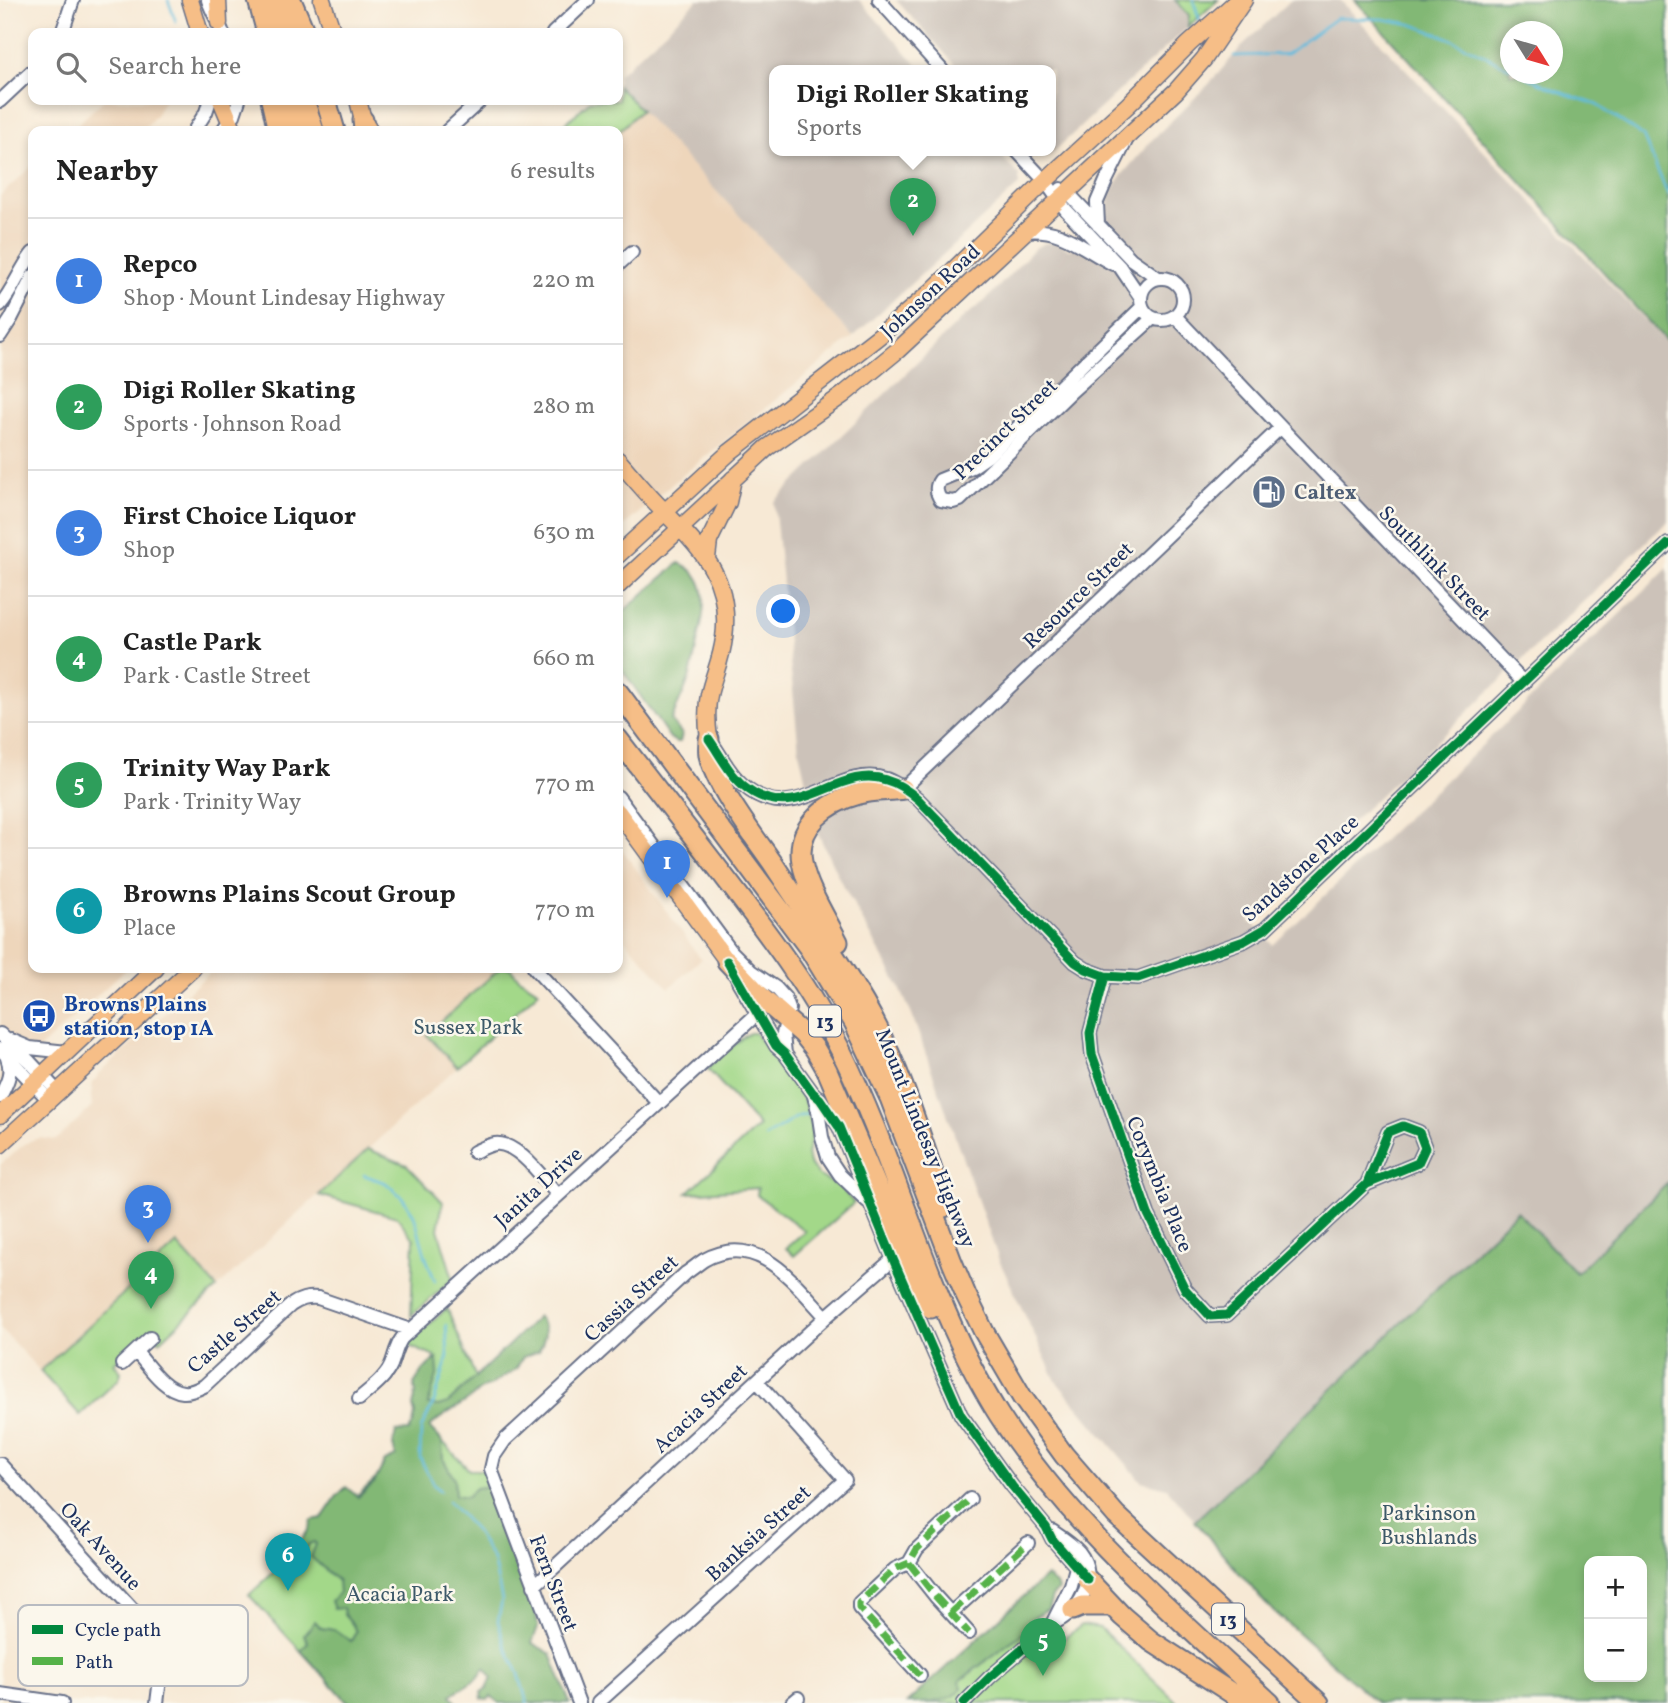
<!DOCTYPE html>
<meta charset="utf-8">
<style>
:root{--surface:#fff;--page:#f2f2f2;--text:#222;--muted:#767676;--line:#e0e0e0;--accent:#c8321e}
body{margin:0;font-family:Vollkorn,serif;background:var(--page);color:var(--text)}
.controls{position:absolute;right:21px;bottom:21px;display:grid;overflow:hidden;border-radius:14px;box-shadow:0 4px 10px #0003}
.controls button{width:63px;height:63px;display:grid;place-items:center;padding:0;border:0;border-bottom:2px solid var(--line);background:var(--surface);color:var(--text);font:35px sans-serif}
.compass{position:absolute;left:1500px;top:21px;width:63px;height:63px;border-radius:50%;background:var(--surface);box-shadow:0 4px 10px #0003;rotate:127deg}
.you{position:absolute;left:784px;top:612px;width:24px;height:24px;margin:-18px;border:5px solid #fff;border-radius:50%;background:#1a73e8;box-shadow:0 0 0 10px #1a73e833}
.badge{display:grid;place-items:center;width:46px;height:46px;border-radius:50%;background:var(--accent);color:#fff;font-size:23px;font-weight:700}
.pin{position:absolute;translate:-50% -58px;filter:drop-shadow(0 2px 4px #0008)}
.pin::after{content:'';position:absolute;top:37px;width:24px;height:21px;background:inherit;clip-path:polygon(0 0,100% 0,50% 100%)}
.popup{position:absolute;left:769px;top:65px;width:287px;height:91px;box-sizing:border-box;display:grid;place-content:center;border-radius:14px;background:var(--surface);filter:drop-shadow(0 2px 5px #0005);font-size:23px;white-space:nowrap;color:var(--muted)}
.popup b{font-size:26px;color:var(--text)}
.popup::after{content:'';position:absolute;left:50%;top:100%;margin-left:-14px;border:14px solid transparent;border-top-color:var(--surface)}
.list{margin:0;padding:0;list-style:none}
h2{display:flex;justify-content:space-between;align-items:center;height:91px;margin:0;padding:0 28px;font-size:30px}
h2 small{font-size:23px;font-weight:400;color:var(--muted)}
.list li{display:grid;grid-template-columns:46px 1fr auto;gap:21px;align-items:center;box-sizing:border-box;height:126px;padding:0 28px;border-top:2px solid var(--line)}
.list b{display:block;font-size:26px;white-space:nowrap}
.list p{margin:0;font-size:23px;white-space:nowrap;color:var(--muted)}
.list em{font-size:23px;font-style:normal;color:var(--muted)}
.icon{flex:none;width:38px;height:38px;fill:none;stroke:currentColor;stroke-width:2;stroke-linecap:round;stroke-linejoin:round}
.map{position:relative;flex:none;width:1668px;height:1703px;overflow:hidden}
.search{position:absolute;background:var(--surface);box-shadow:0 4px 10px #0003;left:28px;top:28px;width:595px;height:77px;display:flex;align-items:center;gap:18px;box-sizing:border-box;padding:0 24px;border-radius:14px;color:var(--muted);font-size:26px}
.panel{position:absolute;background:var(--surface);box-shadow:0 4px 10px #0003;left:28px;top:126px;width:595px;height:847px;border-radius:14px}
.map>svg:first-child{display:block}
</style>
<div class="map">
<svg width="1668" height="1703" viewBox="0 0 1668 1703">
<rect width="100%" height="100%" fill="#fbf7ec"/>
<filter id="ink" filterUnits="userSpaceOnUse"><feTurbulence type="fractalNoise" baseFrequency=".0143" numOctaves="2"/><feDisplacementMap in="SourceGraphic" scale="14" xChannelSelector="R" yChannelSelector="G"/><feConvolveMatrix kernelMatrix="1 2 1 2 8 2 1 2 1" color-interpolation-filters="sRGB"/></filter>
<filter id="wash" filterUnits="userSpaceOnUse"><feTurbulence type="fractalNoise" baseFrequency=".00686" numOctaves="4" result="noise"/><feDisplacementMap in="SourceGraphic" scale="28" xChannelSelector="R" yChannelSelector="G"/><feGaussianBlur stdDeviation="1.57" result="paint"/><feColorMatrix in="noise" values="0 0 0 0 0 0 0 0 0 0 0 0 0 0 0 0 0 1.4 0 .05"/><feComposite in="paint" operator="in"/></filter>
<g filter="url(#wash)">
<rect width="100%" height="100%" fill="#f7e9d5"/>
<path fill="#eed6bb" d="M104 100H164L156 115 142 131H70Z
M641 110 853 337 679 478 618 531V132Z
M33 165V968H127L0 1085V196Z
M618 844 701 959 669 988 618 932Z
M215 968H500L427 1035 457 1067 217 1288 177 1245 40 1371 0 1328V1165L22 1146 30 1141 39 1138 56 1140 92 1107 91 1095 93 1083 98 1075Z"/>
<path fill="#ccc2b9" d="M698 0H859L922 70H775V150H996L1019 176V185L853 337 618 86V75Z
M896 0H1175L1189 15 1188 27 1050 155 1043 157 1035 150H1051V70H960Z
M1291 0H1340L1668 345V521L1249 920 1273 945 1668 568V1183L1576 1273 1517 1211 1195 1521 1167 1488 1141 1481 1056 1381 999 1260 912 1015 899 986 839 878 817 831 799 751 774 502 965 316 985 301 1035 248 1045 243H1057L1070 250 1108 213 1110 195 1122 175 1152 140 1208 85 1244 44Z"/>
<path fill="#a3d889" stroke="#5f8474" stroke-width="2" d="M1175 0H1218L1188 27 1189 15Z
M618 86 641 110 618 132 557 131 591 100H618Z
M500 968H510L519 978 539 991 457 1067 427 1035Z
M750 1033H755L804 1100 811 1124 812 1137 807 1154 809 1164 818 1175 841 1188 854 1203 794 1256 786 1248 805 1231 757 1195 758 1188 687 1193 759 1126 707 1068 742 1038Z
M368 1149 407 1165 443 1202 438 1229 453 1279 411 1316 414 1239 397 1217 319 1195Z
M177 1244 217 1288 160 1341 150 1330 114 1363 121 1372 119 1379 80 1415 40 1371Z
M447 1308 478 1383 429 1427 469 1470H485L535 1606 349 1703 249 1595 406 1451 435 1357 407 1345Z
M1011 1608 1047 1651 1082 1625 1100 1628 1178 1703H907Z"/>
<path fill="#82b875" stroke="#4e746a" stroke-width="2" fill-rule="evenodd" d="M1355 0H1668V343ZM1510 32H1552V74H1510Z
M679 563C714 577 704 614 697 644 694 658 692 673 686 686 682 698 675 709 671 721L682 734 680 742H676L670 738 618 664V616Z
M1668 1183V1703H1377L1265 1603 1195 1521 1517 1211 1576 1273ZM1589 1561H1642V1677H1589Z
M538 1317C549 1331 545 1337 539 1351L523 1357 516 1369 489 1386C481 1387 477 1393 471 1398 457 1408 442 1415 429 1427L442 1441 443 1459 454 1478 455 1495 467 1497 475 1488 491 1486 535 1606 538 1627 532 1643 551 1654 570 1703H499L491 1696 488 1700 482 1699 481 1692 487 1689 492 1677 485 1668 478 1678 451 1695 457 1703H349L301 1651 308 1642 304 1635 315 1621 321 1628 335 1630 351 1641 356 1632 353 1625 344 1615 343 1608 334 1609 331 1601 339 1593 338 1581 311 1557 316 1544 314 1542 309 1544 300 1562 294 1567 277 1561C290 1550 309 1537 312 1520L322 1518 337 1496 346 1487 358 1497 374 1483 385 1461 396 1456 393 1446 396 1432 409 1431 413 1424 415 1414 413 1407 416 1392 414 1384C421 1373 426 1365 437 1359L438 1372 428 1405 438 1406 448 1403Z
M1046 1576 1056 1584 1058 1589 1052 1597 1048 1609 1037 1615 1031 1620 1027 1631 1009 1643 960 1681 962 1688C950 1703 929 1703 907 1703Z"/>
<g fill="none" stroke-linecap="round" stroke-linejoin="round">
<path stroke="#60bcde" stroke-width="2.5" d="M168 0 176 22
M1193 0 1200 21
M1234 56 1287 54 1336 18 1383 19 1411 24 1449 38 1510 68
M1521 74 1553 89 1597 105 1643 136 1668 195
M765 1137 797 1117 807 1114
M364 1175 386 1183 402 1197 414 1215 426 1258 435 1281
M440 1491 433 1484 420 1458 421 1429 434 1402 448 1356 446 1325
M448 1501 474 1529 493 1560 502 1600 498 1621 504 1643 519 1674 527 1703"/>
</g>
</g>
<g filter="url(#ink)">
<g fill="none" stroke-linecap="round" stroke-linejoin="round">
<g stroke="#687088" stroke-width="16">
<path id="minor" d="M208 0C212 12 218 21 223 33
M879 0 942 70
M62 33 73 0
M553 33 588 0
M0 101 33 70
M194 131 206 112 210 100
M222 131 234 115 239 100
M447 131 481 100
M1016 150 1045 181 1066 210 1120 267 1141 298
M1061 189 1067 192 1131 259 1158 278
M1098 225 1097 202 1106 181 1126 141
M1026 231C1063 227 1082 249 1113 264
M618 265 632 252
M1141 299a21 21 0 1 1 42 0a21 21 0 1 1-42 0Z
M0 305C14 289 20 269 33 253
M1142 307 988 456 972 467 940 480C935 487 936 493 941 500L953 502 960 500 1072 391 1153 318
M1175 316 1524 683
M0 336 11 319 33 276
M710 740C721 755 728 772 742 784 794 832 836 763 886 779 896 783 910 792 918 799L1075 962 1086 969 1105 976 1138 978 1244 941 1265 929 1668 544
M903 789 1280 428
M618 797 731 951 751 971 776 988 785 998 789 1009 783 1034 785 1054
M534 968 659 1103
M1105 976 1090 1033 1092 1054 1148 1214 1185 1289 1210 1316 1227 1315 1367 1184 1418 1163 1425 1148 1419 1132 1403 1126 1388 1132 1367 1184
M738 981 776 1046 785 1054 813 1093 820 1099 839 1127 893 1259 961 1415 1012 1486 1046 1527 1052 1539 1088 1580
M0 1034 30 1062 58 1092
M11 1040 30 1048 67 1052
M0 1049 49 1100
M814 1096 818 1111 822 1137 828 1157 840 1175 867 1201
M0 1097C7 1083 13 1073 7 1058
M474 1152C481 1149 488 1145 495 1144 517 1141 544 1180 558 1195
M136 1352C148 1365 163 1390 183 1392 190 1393 198 1389 204 1386L291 1305C300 1299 307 1297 318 1298L411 1330
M122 1364 150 1338
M359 1399C370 1389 385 1379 391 1365 395 1355 396 1346 402 1338L757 1014
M0 1464 148 1626 159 1644 162 1663 157 1703
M909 1563 936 1597 969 1633
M534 1586 826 1317 893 1259
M951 1613 1028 1543
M1052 1624 1071 1586 1076 1567
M920 1675 859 1608V1603L895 1569 909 1563 917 1549 970 1499
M0 1694 62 1703
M579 1703 491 1469 494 1456 505 1440 686 1273C692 1269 698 1264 704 1260 758 1230 794 1283 826 1317
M598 1703 845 1480 757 1381
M792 1703 798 1698
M964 1703 990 1677 1052 1624C1080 1612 1100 1579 1079 1552 1072 1544 1061 1537 1052 1531"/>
</g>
<g stroke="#687088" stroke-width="19">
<path id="major" d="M190 0 200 33
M218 0 219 23
M322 0 333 33
M221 100 234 131
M358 100 363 120 369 130
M618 460C632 476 646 493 661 508 700 549 732 576 724 638 722 658 713 676 709 695 706 709 707 724 709 739
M618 555 730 452 879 336 931 292 1045 181 1128 105 1189 44 1238 0
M707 558 709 541 728 502 733 479
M618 586 767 448 843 395 898 350 1176 91 1204 59 1244 0
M618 812 727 961
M0 1115 156 968
M0 1145 193 968"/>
</g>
<g stroke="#687088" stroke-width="23">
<path id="highway" d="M258 0 267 33
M276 0 285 33
M291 0 305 33
M271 100 278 131
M286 100 295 131
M304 100 314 131
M326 100 335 131
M363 120 364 131
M618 692 809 948 854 1022 890 1098 952 1262 966 1295 984 1332 1022 1397 1064 1455 1116 1515 1319 1703
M618 739C653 784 688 830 723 875 766 931 810 988 841 1051 900 1170 928 1302 999 1415 1071 1527 1173 1613 1270 1703
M709 739C709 744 708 749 709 755 716 787 754 836 774 865 804 911 836 956 864 1003 901 1067 921 1137 944 1207
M838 942C826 918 807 889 802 862 795 826 828 802 859 794 873 790 889 791 903 789
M727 961 764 1000 803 1034 815 1049 827 1070 898 1236 931 1308
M1088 1580 1122 1616 1151 1641 1247 1703
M1073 1610 1083 1606H1112"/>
</g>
<use href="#minor" stroke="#fff" stroke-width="12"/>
<use href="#major" stroke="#f6be87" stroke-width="16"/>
<use href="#highway" stroke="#f6be87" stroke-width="19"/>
<path stroke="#55b248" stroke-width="7" stroke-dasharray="14 7" stroke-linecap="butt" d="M909 1563 936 1597 969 1633
M951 1613 1028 1543
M920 1675 859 1608V1603L895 1569 909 1563 917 1549 970 1499"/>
<g stroke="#fbf7ec" stroke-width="13">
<path id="cycleway" d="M709 739C721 756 730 776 748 789 799 826 839 763 886 780 897 783 910 792 918 799L1075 962 1086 969 1105 976 1138 978 1244 941 1265 929 1668 544
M727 961 776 1046 785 1054 813 1093 820 1099 839 1127 893 1259 961 1415 1012 1486 1046 1527 1052 1539 1088 1580
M1105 976 1090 1033 1092 1054 1148 1214 1185 1289 1210 1316 1227 1315 1367 1184 1418 1163 1425 1148 1419 1132 1403 1126 1388 1132 1367 1184
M964 1703 990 1677 1039 1635"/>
</g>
<use href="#cycleway" stroke="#00873e" stroke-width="9"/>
</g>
</g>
<defs>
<g id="fuel-disc" transform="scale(1.75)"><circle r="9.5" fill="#5c6f8a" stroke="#fbf7ec"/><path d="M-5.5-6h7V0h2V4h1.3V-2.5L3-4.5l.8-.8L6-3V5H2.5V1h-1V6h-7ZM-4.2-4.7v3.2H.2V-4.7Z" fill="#fff"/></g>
<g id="bus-disc" transform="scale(1.75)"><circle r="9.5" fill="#1a4fb4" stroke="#fbf7ec"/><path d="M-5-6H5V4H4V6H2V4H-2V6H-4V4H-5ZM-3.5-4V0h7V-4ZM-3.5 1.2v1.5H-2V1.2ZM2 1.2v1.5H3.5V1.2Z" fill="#fff"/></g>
</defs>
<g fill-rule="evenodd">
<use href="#fuel-disc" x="1269" y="492"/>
<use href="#bus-disc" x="39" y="1016"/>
</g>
<g text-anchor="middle" stroke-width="5" stroke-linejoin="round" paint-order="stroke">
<g fill="#fbf7ec" stroke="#5e6b89" stroke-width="2">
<rect x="809" y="1005.5" width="32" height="31" rx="5"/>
<rect x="1212" y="1603.5" width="32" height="31" rx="5"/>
</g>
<g font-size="19" font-weight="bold" fill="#1b2f5e">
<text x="825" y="1028">13</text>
<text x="1228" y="1626">13</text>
</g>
<g font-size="21" fill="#1b2f5e" stroke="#fbf7ec">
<text transform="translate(930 291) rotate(-43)" y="7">Johnson Road</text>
<text transform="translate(1005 429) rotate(-44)" y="7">Precinct Street</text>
<text transform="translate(1435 563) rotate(46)" y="7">Southlink Street</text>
<text transform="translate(1078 595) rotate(-44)" y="7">Resource Street</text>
<text transform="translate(1300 868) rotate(-42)" y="7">Sandstone Place</text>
<text transform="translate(926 1138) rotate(68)" y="7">Mount Lindesay Highway</text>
<text transform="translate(1160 1184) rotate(68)" y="7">Corymbia Place</text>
<text transform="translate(538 1187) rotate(-42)" y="7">Janita Drive</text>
<text transform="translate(631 1298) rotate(-42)" y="7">Cassia Street</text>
<text transform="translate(234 1331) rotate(-41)" y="7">Castle Street</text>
<text transform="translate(700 1408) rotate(-43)" y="7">Acacia Street</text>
<text transform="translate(758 1533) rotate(-42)" y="7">Banksia Street</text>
<text transform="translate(101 1546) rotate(48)" y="7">Oak Avenue</text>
<text transform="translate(554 1583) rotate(69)" y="7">Fern Street</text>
</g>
<g font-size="21" font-weight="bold" fill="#4e5e75" stroke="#fbf7ec" text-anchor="start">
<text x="1294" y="499">Caltex</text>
</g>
<g font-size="21" font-weight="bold" fill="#164399" stroke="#fbf7ec" text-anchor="start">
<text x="64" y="1011">Browns Plains<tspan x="64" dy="24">station, stop 1A</tspan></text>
</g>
<g font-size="21" fill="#3d5969" stroke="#fbf7ec">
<text x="468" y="1034">Sussex Park</text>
<text x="1429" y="1520">Parkinson<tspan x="1429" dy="24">Bushlands</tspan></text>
<text x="400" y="1601">Acacia Park</text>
</g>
</g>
<rect x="18" y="1605" width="230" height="81" rx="10" fill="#fbf7ec" stroke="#b8bbc1" stroke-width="2"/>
<rect x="32" y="1625" width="31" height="9" fill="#00873e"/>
<rect x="32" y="1657" width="31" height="8" fill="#55b248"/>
<g font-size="19" fill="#1b2f5e">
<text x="75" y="1636">Cycle path</text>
<text x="75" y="1668">Path</text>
</g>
</svg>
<div class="controls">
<button>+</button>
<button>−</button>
</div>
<svg class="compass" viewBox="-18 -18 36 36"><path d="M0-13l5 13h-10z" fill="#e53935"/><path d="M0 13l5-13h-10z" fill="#767676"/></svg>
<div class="you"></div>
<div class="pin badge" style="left:667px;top:898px;background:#3f7fe0">1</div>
<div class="pin badge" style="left:913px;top:236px;background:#2e9e5b">2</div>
<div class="popup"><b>Digi Roller Skating</b>Sports</div>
<div class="pin badge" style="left:148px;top:1243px;background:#3f7fe0">3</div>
<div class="pin badge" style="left:151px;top:1309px;background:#2e9e5b">4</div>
<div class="pin badge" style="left:1043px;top:1676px;background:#2e9e5b">5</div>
<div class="pin badge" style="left:288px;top:1591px;background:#0f9aa8">6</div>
<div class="search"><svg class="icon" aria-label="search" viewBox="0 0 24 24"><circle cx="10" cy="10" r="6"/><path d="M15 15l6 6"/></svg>Search here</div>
<section class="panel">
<h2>Nearby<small>6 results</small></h2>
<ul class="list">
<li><span class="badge" style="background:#3f7fe0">1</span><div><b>Repco</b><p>Shop · Mount Lindesay Highway</p></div><em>220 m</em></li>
<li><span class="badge" style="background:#2e9e5b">2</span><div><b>Digi Roller Skating</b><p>Sports · Johnson Road</p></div><em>280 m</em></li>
<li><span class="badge" style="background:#3f7fe0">3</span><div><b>First Choice Liquor</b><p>Shop</p></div><em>630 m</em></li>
<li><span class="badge" style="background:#2e9e5b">4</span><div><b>Castle Park</b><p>Park · Castle Street</p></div><em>660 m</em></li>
<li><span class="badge" style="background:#2e9e5b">5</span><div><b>Trinity Way Park</b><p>Park · Trinity Way</p></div><em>770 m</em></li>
<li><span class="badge" style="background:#0f9aa8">6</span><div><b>Browns Plains Scout Group</b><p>Place</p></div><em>770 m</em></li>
</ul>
</section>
</div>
